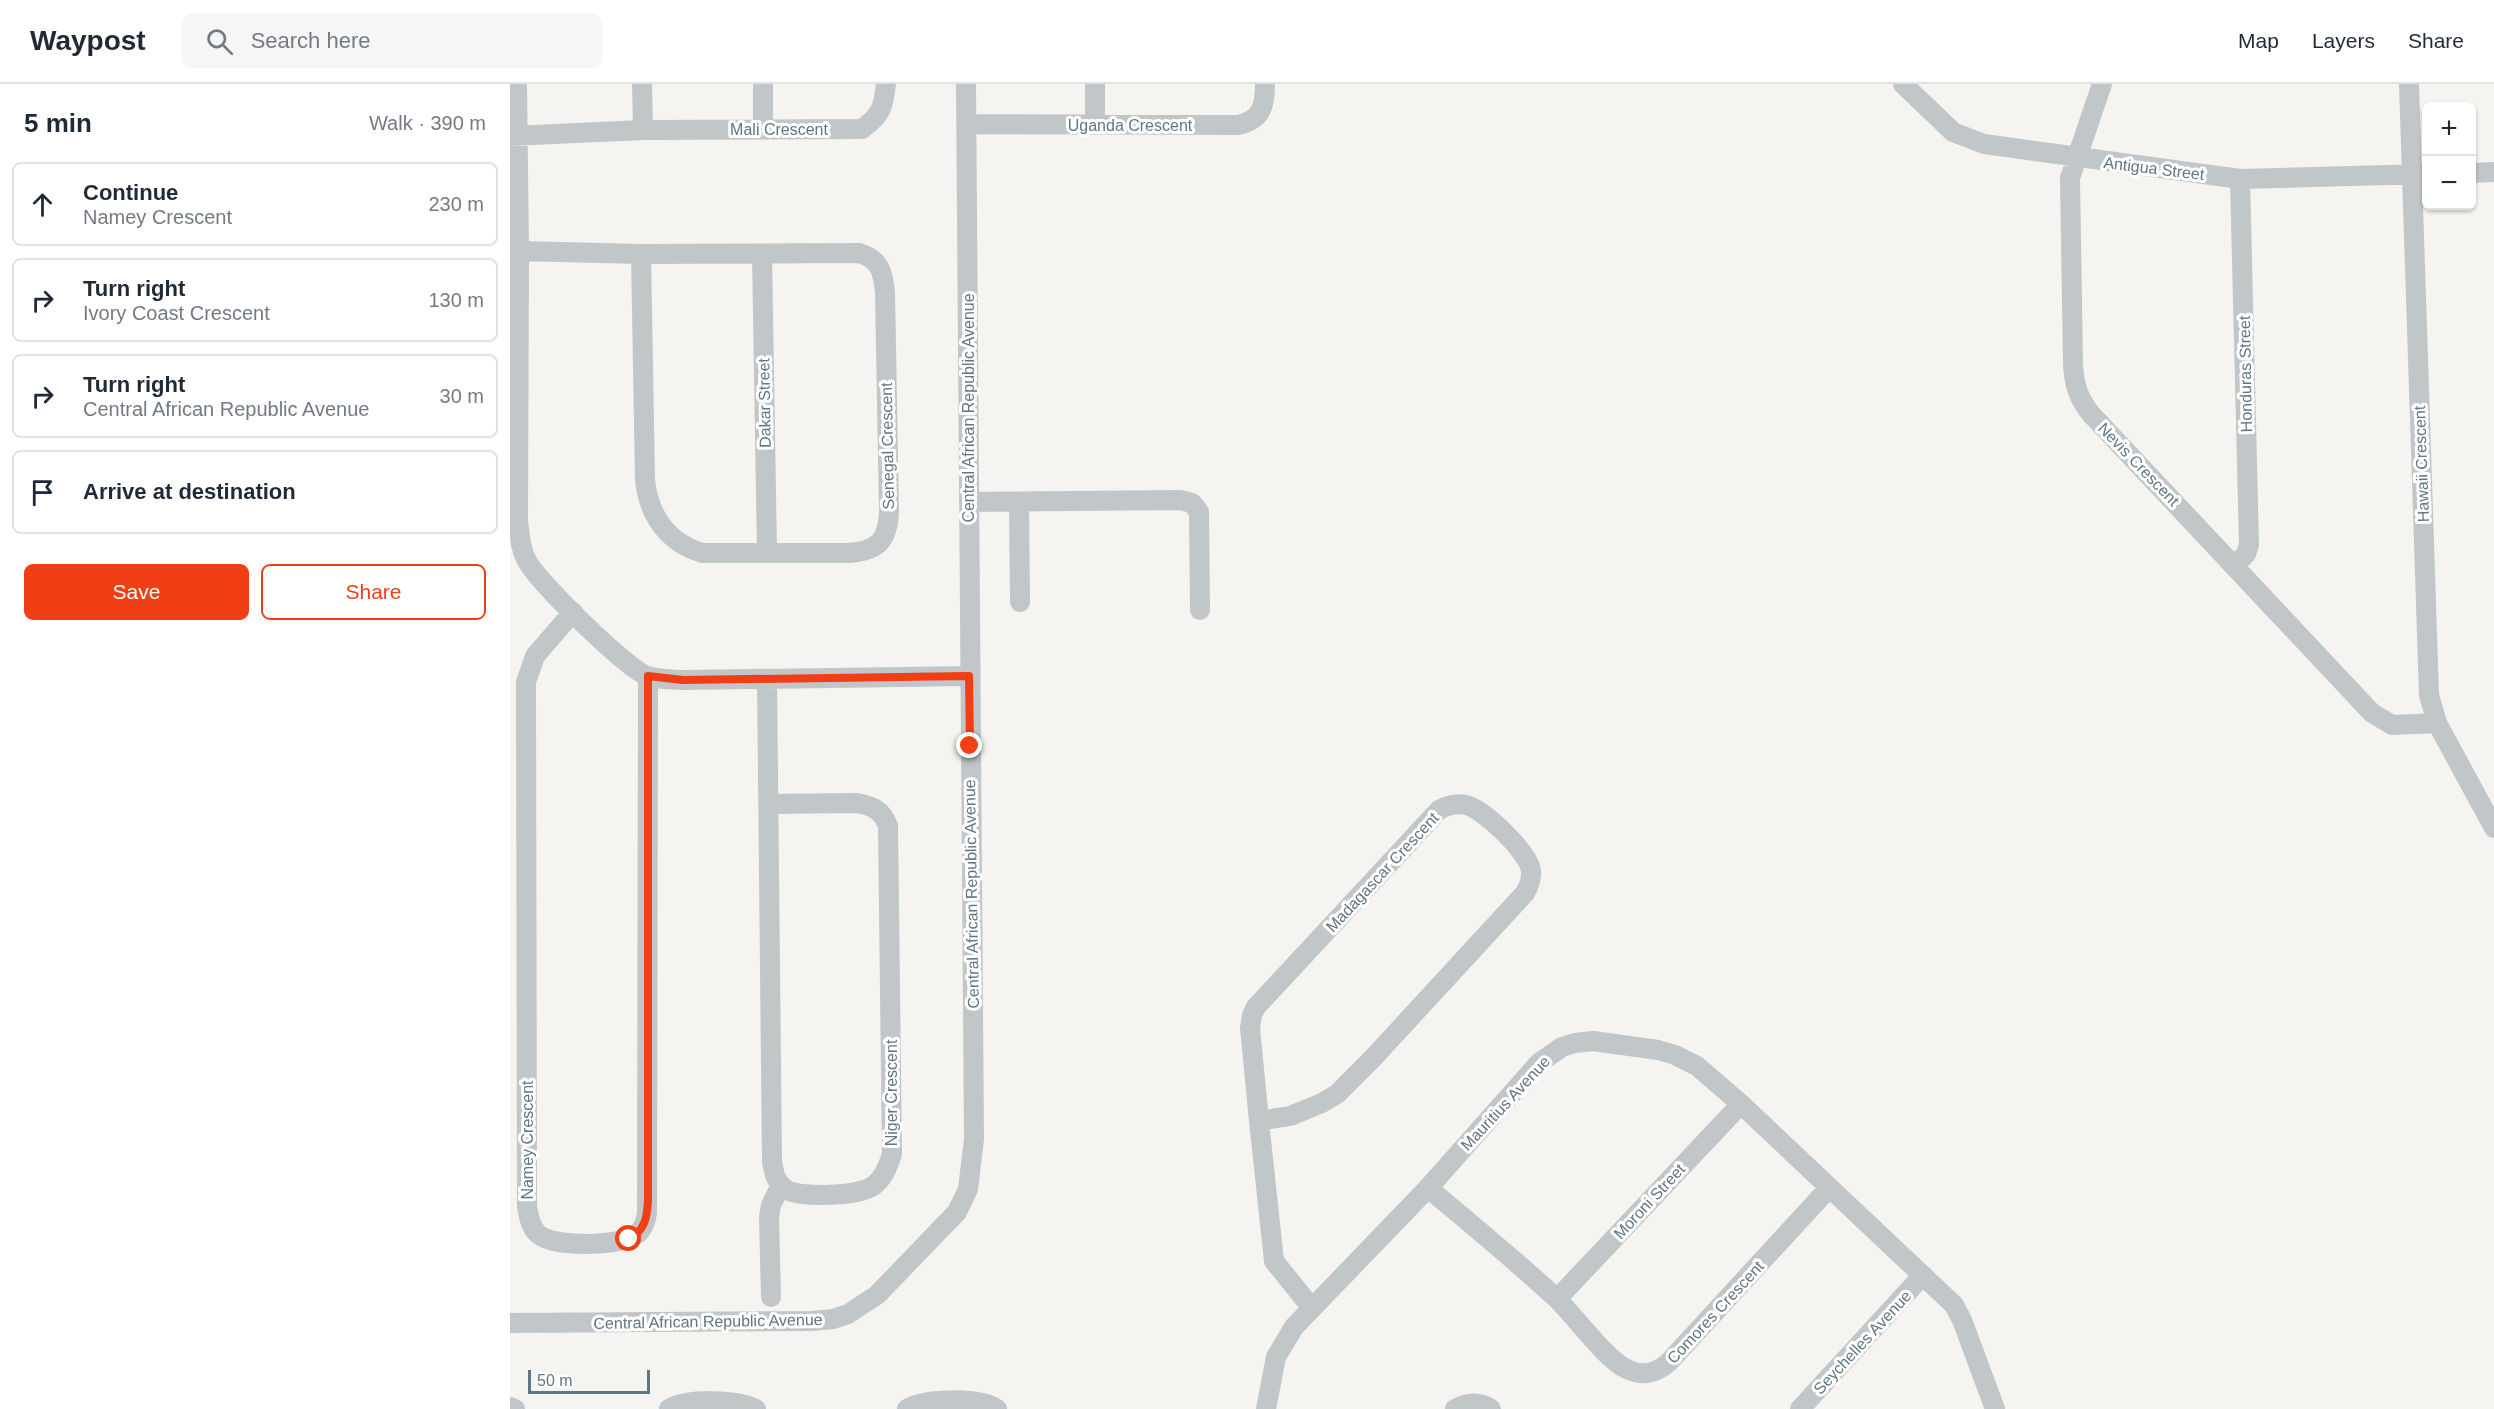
<!DOCTYPE html>
<meta charset="utf-8">
<style>
:root{--surface:#fff;--page:#f6f6f7;--text:#1f2937;--muted:#747a83;--line:#e0e1e3;--accent:#f03f15}
body{margin:0;font-family:Arial,sans-serif;background:var(--page);color:var(--text)}
.controls{position:absolute;right:18px;top:18px;display:grid;overflow:hidden;border-radius:9px;box-shadow:0 2px 4px #0004}
.controls button{width:54px;height:54px;display:grid;place-items:center;padding:0;border:0;border-bottom:2px solid var(--line);background:var(--surface);color:var(--text);font:30px sans-serif}
.scale{position:absolute;left:18px;bottom:15px;width:122px;box-sizing:border-box;padding-left:6px;border:3px solid #617683;border-top:0;font-size:16px;line-height:21px;white-space:nowrap;color:#617683;-webkit-text-stroke:4px #fff;paint-order:stroke}
.stop{position:absolute;width:18px;height:18px;margin:-14px;border:4px solid #f03f15;border-radius:50%;background:#fff}
.stop.end{background:#f03f15;border-color:#fff;box-shadow:0 2px 6px #0008}
.list{margin:0;padding:0;list-style:none}
h2{display:flex;justify-content:space-between;align-items:center;height:78px;margin:0;padding:0 24px;font-size:26px}
h2 small{font-size:20px;font-weight:400;color:var(--muted)}
.list li{display:grid;grid-template-columns:39px 1fr auto;gap:18px;align-items:center;box-sizing:border-box;height:84px;margin:0 12px 12px;padding:0 12px;border:2px solid var(--line);border-radius:9px}
.list b{display:block;font-size:22px;white-space:nowrap}
.list p{margin:0;font-size:20px;white-space:nowrap;color:var(--muted)}
.list em{font-size:20px;font-style:normal;color:var(--muted)}
.actions{display:flex;gap:12px;padding:18px 24px}
.actions a{flex:1;padding:14px 0;border:2px solid var(--accent);border-radius:9px;text-align:center;font-size:21px;color:var(--accent)}
.actions .main{background:var(--accent);color:#fff}
.icon{flex:none;width:33px;height:33px;fill:none;stroke:currentColor;stroke-width:2;stroke-linecap:round;stroke-linejoin:round}
.map{position:relative;flex:none;width:1984px;height:1325px;overflow:hidden}
header{display:flex;align-items:center;gap:36px;box-sizing:border-box;height:84px;padding:0 30px;background:var(--surface);border-bottom:2px solid var(--line)}
header strong{font-size:28px}
nav{display:flex;gap:33px;margin-inline-start:auto;font-size:21px}
.search{width:420px;height:54px;background:var(--page);display:flex;align-items:center;gap:15px;box-sizing:border-box;padding:0 21px;border-radius:9px;color:var(--muted);font-size:22px}
main{display:flex}
aside{flex:1;background:var(--surface)}
.map>svg:first-child{display:block}
</style>
<header>
<strong>Waypost</strong>
<div class="search"><svg class="icon" aria-label="search" viewBox="0 0 24 24"><circle cx="10" cy="10" r="6"/><path d="M15 15l6 6"/></svg>Search here</div>
<nav><a>Map</a><a>Layers</a><a>Share</a></nav>
</header>
<main>
<aside>
<h2>5 min<small>Walk · 390 m</small></h2>
<ul class="list">
<li><svg class="icon" aria-label="ahead" viewBox="0 0 24 24"><path d="M12 20V5M6 11l6-6 6 6"/></svg><div><b>Continue</b><p>Namey Crescent</p></div><em>230 m</em></li>
<li><svg class="icon" aria-label="right" viewBox="0 0 24 24"><path d="M7 20v-9h11M14 6l5 5-5 5"/></svg><div><b>Turn right</b><p>Ivory Coast Crescent</p></div><em>130 m</em></li>
<li><svg class="icon" aria-label="right" viewBox="0 0 24 24"><path d="M7 20v-9h11M14 6l5 5-5 5"/></svg><div><b>Turn right</b><p>Central African Republic Avenue</p></div><em>30 m</em></li>
<li><svg class="icon" aria-label="arrive" viewBox="0 0 24 24"><path d="M6 21V4h12l-3 4 3 4H6"/></svg><div><b>Arrive at destination</b></div></li>
</ul>
<div class="actions"><a class="main">Save</a><a>Share</a></div>
</aside>
<div class="map">
<svg width="1984" height="1325" viewBox="0 0 1984 1325">
<rect width="100%" height="100%" fill="#f5f4f0"/>
<g fill="none" stroke-linecap="round" stroke-linejoin="round">
<path stroke="#c1c6c8" stroke-width="20" d="M7 0 9 167 8 437C10 451 10 465 17 477 29 499 115 583 137 592 148 596 162 595 173 596L459 592
M132 0 133 46
M253 0V45
M585 0V40
M1393 0 1443 48 1474 60 1730 95 1916 90
M1592 0 1560 94 1563 280C1564 300 1568 314 1581 330L1862 629 1882 641 1927 639
M1899 0 1919 611 1927 639 1984 744
M457 40 728 41C751 36 755 23 755 0
M0 52 133 46 352 45C372 30 373 24 376 0
M1962 89 1984 88
M9 167 131 170 349 169C370 175 373 188 375 208L379 427C378 457 368 467 338 469H193C157 459 138 430 135 395L131 170
M252 170 257 468
M459 418 670 416 682 419 689 428 690 526
M509 418 510 518
M1725 481 1736 470 1739 461 1730 95
M63 528 25 572 16 598 17 1123C19 1132 20 1142 27 1149 41 1164 111 1163 127 1150 133 1145 136 1137 137 1129L138 592
M257 595 262 1078C264 1089 266 1100 277 1106 292 1114 349 1112 363 1102 374 1094 378 1082 382 1070L378 742C372 726 363 722 347 719L259 720
M749 1037 740 944 742 931 746 923 929 726C938 721 946 719 956 721 974 725 1018 768 1021 786 1022 794 1019 802 1015 809L863 974 827 1010 812 1019 780 1032 749 1037 764 1177 801 1223
M918 1104C961 1140 1005 1176 1046 1214 1065 1232 1096 1276 1117 1285 1132 1293 1147 1289 1159 1278L1319 1104
M261 1213 259 1133 261 1121 271 1101
M1047 1215 1231 1020
M0 1239 302 1237 323 1235 338 1230 367 1211 447 1128 458 1105 464 1055 456 0
M0 1323 5 1325
M159 1325C178 1314 227 1315 246 1325
M397 1325C413 1314 471 1313 487 1325
M756 1325 766 1273 784 1243 918 1104 1029 979 1052 963 1065 959 1083 957 1148 966 1165 971 1187 982 1231 1020 1444 1221 1452 1236 1485 1325
M945 1325C958 1318 969 1317 981 1325
M1290 1325 1413 1191"/>
</g>
<g fill="none" stroke-linecap="round" stroke-linejoin="round">
<path stroke="#f03f15" stroke-width="8" d="M119 1155C135 1146 137 1134 138 1117V592L173 596 459 592 460 662"/>
</g>
<g text-anchor="middle" stroke-width="6" stroke-linejoin="round" paint-order="stroke">
<g font-size="16" fill="#617683" stroke="#fff">
<text x="620" y="47">Uganda Crescent</text>
<text x="269" y="51">Mali Crescent</text>
<text transform="translate(1644 84) rotate(7)" y="6">Antigua Street</text>
<text transform="translate(1735 290) rotate(-91)" y="6">Honduras Street</text>
<text transform="translate(254 319) rotate(-91)" y="6">Dakar Street</text>
<text transform="translate(458 324) rotate(-90)" y="6">Central African Republic Avenue</text>
<text transform="translate(377 362) rotate(-91)" y="6">Senegal Crescent</text>
<text transform="translate(1629 380) rotate(46)" y="6">Nevis Crescent</text>
<text transform="translate(1911 380) rotate(-92)" y="6">Hawaii Crescent</text>
<text transform="translate(872 788) rotate(-47)" y="6">Madagascar Crescent</text>
<text transform="translate(461 810) rotate(-91)" y="6">Central African Republic Avenue</text>
<text transform="translate(381 1009) rotate(-90)" y="6">Niger Crescent</text>
<text transform="translate(995 1019) rotate(-47)" y="6">Mauritius Avenue</text>
<text transform="translate(17 1056) rotate(-90)" y="6">Namey Crescent</text>
<text transform="translate(1139 1117) rotate(-47)" y="6">Moroni Street</text>
<text transform="translate(1205 1228) rotate(-47)" y="6">Comores Crescent</text>
<text transform="translate(198 1237) rotate(-1)" y="6">Central African Republic Avenue</text>
<text transform="translate(1352 1258) rotate(-47)" y="6">Seychelles Avenue</text>
</g>
</g>
</svg>
<div class="controls">
<button>+</button>
<button>−</button>
</div>
<div class="scale">50 m</div>
<div class="stop" style="left:119px;top:1155px"></div>
<div class="stop end" style="left:460px;top:662px"></div>
</div>
</main>
